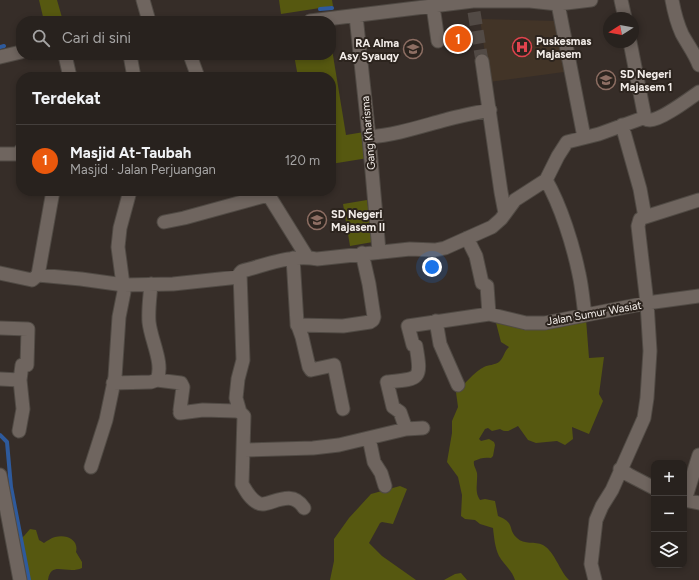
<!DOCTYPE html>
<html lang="id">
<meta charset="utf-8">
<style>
:root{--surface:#28221e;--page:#302a27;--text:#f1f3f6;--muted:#a5a4a4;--line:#443f3c;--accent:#ea580c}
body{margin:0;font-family:Figtree,sans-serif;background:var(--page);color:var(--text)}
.controls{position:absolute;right:12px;bottom:12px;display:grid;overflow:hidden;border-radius:8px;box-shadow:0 2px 6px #0003}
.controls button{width:36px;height:36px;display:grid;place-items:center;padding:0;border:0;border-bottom:1px solid var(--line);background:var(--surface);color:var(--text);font:20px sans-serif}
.compass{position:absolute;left:603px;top:12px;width:36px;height:36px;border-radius:50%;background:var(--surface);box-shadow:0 2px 6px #0003;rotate:259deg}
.you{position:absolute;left:432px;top:267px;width:14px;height:14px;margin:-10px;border:3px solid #fff;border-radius:50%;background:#1a73e8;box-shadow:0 0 0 6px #1a73e833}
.badge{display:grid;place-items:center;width:26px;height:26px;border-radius:50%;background:var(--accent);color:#fff;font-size:13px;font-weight:700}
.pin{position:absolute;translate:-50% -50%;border:2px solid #fff;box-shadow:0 1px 4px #0006}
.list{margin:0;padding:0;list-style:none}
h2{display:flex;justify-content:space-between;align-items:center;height:52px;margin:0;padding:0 16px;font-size:17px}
h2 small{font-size:13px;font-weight:400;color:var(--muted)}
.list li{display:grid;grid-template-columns:26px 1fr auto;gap:12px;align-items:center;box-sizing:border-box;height:72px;padding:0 16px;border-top:1px solid var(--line)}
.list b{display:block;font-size:15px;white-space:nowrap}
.list p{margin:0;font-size:13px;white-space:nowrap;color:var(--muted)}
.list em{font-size:13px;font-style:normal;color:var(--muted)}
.icon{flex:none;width:22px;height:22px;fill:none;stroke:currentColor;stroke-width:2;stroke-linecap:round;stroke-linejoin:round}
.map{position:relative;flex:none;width:699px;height:580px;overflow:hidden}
.search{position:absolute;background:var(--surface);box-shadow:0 2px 6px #0003;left:16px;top:16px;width:320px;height:44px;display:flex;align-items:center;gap:10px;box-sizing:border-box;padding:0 14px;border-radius:16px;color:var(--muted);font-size:15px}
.panel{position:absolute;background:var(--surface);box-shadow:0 2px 6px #0003;left:16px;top:72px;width:320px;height:124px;border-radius:16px}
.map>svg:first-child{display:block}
</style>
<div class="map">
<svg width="699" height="580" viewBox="0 0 699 580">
<rect width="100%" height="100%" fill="#362d28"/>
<path fill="#423427" d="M480 19 557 21 564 72 489 82Z"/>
<path fill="#565810" d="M39 0H57L63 21H44Z
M279 0H332L333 6 281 14Z
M331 43 346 135 364 132 368 158 331 164V77H298L294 55H331Z
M367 200 373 242 350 246 343 204Z
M495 319H586L589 358 604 357 599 394 603 401 589 434 572 427 573 439 565 445 557 441 536 443 528 440 518 426C511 429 508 434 500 429L492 431 488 428 485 429 479 439 481 441 489 439 494 442 495 445 493 456 491 458C485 457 480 458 474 461 473 466 476 468 477 473 478 482 474 492 480 500L485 499 495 501 498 516C516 523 507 529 517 538 524 545 535 541 543 545 555 552 559 570 569 580H515C512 570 504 565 499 556 495 548 494 537 493 528L480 524 475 520 465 519 461 516 462 495 458 477 447 462 452 433V421L458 407 456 392C463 386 475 371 484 367 488 365 495 365 499 362 504 358 504 351 509 347L501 342Z
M400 486 407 489 393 524 382 522 380 523 369 543 382 556 416 580H330L334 561V539L349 518 371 494Z
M30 529 36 530 39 540 44 543C47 541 51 538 55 537 67 534 79 540 76 552L82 562V568C67 575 51 560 48 580H26L19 540 24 536Z
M461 573 467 580H444L455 574Z"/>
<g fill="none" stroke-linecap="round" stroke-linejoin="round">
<path stroke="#2e5a9c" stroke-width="4" d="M320 9 332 8
M0 47 4 46
M0 435 7 442 11 487 29 580"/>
<path stroke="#524a45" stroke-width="13" stroke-dasharray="13 6" stroke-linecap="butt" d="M474 12 482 61"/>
<g stroke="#504a44" stroke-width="15">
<path id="minor" d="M143 0 149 21
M621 0 625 18
M672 0C674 11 677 23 682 34 688 45 695 54 699 65
M558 4 584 137
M433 6 438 41
M356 16 369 137 379 251
M310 21 473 1H530L558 4 591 0
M65 55 70 77
M130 55 134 77
M190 55 198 77
M0 57 21 52
M482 61 501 192 505 213
M643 118C645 119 647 120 650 120 661 120 689 99 699 92
M622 125 640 189 645 217
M369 137C395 135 419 127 445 120 459 116 475 113 490 110
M0 154H18L21 150
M546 180C561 206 573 245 579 274 582 287 583 301 585 315
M266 191 307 257
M164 222 184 218 268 195
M293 258 297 323 302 337 309 367 311 370 334 365 343 409
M0 273 32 280 38 275 81 279 124 285 173 284 239 277
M38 275 53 191
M489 314 526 323H545L647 303 699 296
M436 321 440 344 458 385
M297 325 343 326 370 322 373 320 374 317 369 284 362 253
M0 328 28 329 27 365H22L20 380 0 379
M157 380 181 383 183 387 180 410
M113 383 151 382 157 380C164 363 151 341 149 322 148 310 150 297 151 284
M240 412 236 398 238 379 243 360 240 273 242 271C266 265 292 254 317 259L410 249 435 250 445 248 492 227 501 219 515 200 546 180 558 156 567 142 599 134 643 118 644 113 630 42
M180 413 203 410 236 411 240 412 244 416 242 484C246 491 250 499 258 503 268 509 290 486 304 508
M406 429 400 412 393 407 387 382C420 379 422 380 416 346L413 345 408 326 489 314 487 286 482 283 476 256 467 238
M19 431 23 409 20 380
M369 438 374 462 381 473 385 486
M244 450 313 448 339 445 406 429 423 428
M91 467 106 420 115 377 119 317 124 292 118 247 120 228 130 191
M620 469 629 475 654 488
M0 475 20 580
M684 500 699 503
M685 500 699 455
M595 580 591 564 596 520 602 506 612 490 644 418 647 398 650 351 647 303 638 226 640 219 645 217 699 200"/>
</g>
<use href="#minor" stroke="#6f655f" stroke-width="13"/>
</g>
<defs>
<g id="hospital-ring" transform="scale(1)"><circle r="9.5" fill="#2c241e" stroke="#e0444e" stroke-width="1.5"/><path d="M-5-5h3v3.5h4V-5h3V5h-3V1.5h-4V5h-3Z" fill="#e0444e"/></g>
<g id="school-ring" transform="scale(1)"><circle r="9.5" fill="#2c241e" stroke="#8d6e63" stroke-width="1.5"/><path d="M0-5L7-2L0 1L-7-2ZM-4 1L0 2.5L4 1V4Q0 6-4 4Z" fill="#8d6e63"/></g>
</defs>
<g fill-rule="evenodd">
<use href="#hospital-ring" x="522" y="47"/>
<use href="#school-ring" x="413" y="49"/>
<use href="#school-ring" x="606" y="80"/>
<use href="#school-ring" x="317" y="220"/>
</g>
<g text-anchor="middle" stroke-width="4" stroke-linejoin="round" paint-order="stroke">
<g font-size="11" font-weight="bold" fill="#f3ede9" stroke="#2c241e" text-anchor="start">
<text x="536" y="45">Puskesmas<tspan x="536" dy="13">Majasem</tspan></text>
<text x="399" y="47" text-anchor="end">RA Alma<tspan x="399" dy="13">Asy Syauqy</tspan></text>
<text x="620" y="78">SD Negeri<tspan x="620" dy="13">Majasem 1</tspan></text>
<text x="331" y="218">SD Negeri<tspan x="331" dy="13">Majasem II</tspan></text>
</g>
<g font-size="11" fill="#f3ede9" stroke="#2c241e">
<text transform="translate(368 133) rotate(-95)" y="4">Gang Kharisma</text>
<text transform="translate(594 313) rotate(-10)" y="4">Jalan Sumur Wasiat</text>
</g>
</g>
</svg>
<div class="controls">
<button>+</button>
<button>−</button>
<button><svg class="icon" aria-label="layers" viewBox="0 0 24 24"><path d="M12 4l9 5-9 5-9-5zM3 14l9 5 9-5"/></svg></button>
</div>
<svg class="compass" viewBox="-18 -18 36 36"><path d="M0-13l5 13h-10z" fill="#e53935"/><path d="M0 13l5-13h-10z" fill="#a5a4a4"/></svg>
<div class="you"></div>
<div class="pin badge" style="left:458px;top:39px">1</div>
<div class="search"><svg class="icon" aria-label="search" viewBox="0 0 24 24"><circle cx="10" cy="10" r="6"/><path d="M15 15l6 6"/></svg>Cari di sini</div>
<section class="panel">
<h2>Terdekat<small></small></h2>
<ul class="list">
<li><span class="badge">1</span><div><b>Masjid At-Taubah</b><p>Masjid · Jalan Perjuangan</p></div><em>120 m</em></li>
</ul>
</section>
</div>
